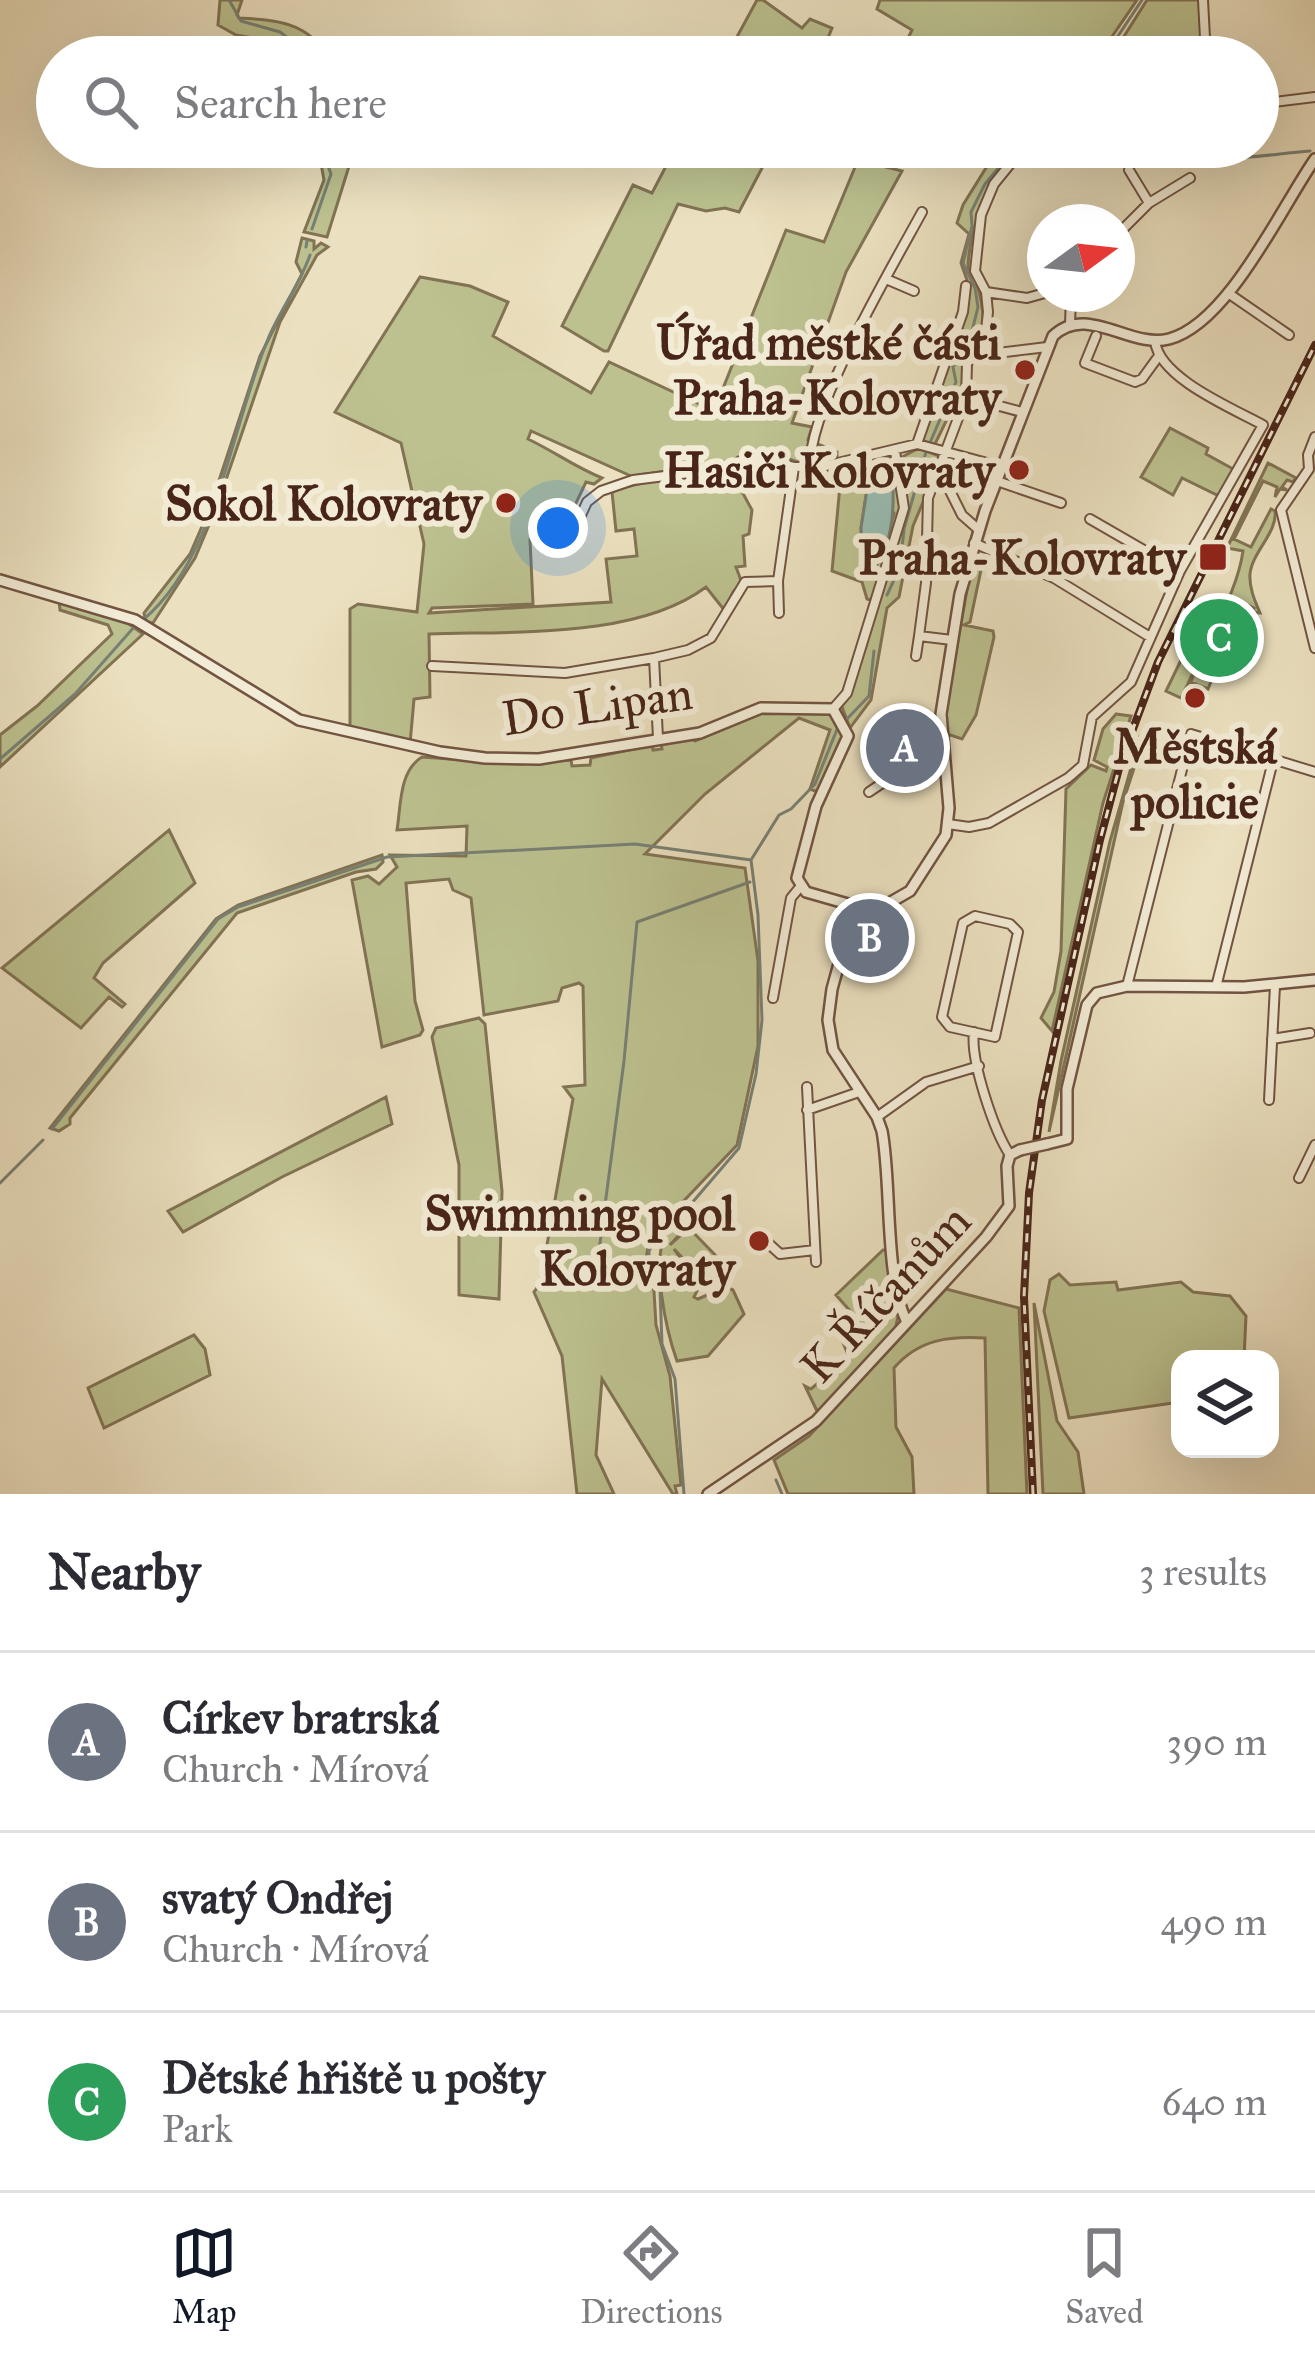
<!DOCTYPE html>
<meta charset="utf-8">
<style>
:root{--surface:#fff;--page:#f2f2f3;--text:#2b2b33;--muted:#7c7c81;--line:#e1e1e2;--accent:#111827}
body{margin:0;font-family:"IM FELL Great Primer",serif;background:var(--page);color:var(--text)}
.controls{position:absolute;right:36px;bottom:36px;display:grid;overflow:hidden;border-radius:24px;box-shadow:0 12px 48px #0002}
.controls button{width:108px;height:108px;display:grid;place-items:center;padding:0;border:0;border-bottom:3px solid var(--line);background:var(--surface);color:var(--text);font:60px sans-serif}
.compass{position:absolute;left:1027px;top:204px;width:108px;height:108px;border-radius:50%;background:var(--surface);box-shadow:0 12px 48px #0002;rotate:75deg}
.you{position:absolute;left:558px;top:528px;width:42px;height:42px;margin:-30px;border:9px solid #fff;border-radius:50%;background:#1a73e8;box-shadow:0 0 0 18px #1a73e833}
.badge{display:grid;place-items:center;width:78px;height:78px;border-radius:50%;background:var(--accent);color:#fff;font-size:39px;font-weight:700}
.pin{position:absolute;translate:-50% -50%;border:6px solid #fff;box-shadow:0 3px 12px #0006}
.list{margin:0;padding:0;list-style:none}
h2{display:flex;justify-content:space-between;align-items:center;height:156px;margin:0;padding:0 48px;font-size:51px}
h2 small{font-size:39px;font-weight:400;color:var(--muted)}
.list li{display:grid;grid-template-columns:78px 1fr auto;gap:36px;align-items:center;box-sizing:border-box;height:180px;padding:0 48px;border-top:3px solid var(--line)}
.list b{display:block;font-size:45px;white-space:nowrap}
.list p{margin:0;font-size:39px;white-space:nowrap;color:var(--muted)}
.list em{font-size:39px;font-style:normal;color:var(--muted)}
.icon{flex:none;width:66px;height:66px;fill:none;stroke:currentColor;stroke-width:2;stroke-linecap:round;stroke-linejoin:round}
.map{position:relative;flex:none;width:1315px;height:1494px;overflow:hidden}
.search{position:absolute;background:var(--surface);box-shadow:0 12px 48px #0002;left:36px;right:36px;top:36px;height:132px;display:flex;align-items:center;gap:30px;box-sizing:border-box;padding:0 42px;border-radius:66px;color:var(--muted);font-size:45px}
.sheet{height:696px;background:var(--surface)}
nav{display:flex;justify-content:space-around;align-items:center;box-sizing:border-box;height:168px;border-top:3px solid var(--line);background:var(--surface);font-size:33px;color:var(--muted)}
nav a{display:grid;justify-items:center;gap:6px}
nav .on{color:var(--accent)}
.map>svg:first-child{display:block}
</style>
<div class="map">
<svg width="1315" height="1494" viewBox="0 0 1315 1494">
<rect width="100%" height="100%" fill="#ebe0bf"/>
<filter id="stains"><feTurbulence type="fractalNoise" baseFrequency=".00167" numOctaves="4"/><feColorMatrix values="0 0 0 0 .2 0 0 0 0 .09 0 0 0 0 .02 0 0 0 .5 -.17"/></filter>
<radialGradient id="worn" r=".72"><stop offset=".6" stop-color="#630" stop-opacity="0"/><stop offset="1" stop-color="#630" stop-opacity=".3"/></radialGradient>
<path fill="#bcc18f" stroke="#827354" stroke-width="3" fill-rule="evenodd" d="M220 0H242L237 15 239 18C276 20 308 22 328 57H297L271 41 236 35 218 25Z
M757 0H763L802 28 810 19 832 28 820 57H726Z
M880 0H1137L1098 57H899L912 30 877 9Z
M1147 0H1200L1202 57H1111Z
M318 147H355L327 237 304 232 324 180Z
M676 147H773L739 212 725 208 706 211 678 204 608 351H604L562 326 633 185 652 193Z
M999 147H1018C991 182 969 222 968 268 981 283 987 322 980 341 977 350 969 357 967 367 965 376 967 387 966 397L949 415 935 444 917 440 953 343 967 280 961 263 969 234 957 223 963 205Z
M858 160 902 171 846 272 792 423 812 427 808 440 837 452V461L797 462 762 449 760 454 738 457 732 462 631 476 531 431 528 439C557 453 573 466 602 478L594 484 586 482 558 541 530 540 533 604 432 608 429 613 611 602 606 559 637 556 634 529 616 531 612 492C656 475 704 479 748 463L750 466 734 477 752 510 749 534 743 536 745 566 736 567 742 583 733 592 725 611 706 587C637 639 512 631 429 634L430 697 414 699 410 744 350 726V609L358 604 417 612 424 544 401 443 335 412 420 277 470 286 508 302 493 336 591 393 609 362 714 411 786 230 824 242Z
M302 238 314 241V249L321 243 328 247 317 255 280 322 217 506 195 558 153 623 146 622 144 613 190 554 210 508 260 356 302 274 296 262Z
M1170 428 1208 448 1206 454 1235 470 1221 497 1182 478 1173 495 1141 477Z
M919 448 942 457 913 526 899 597 887 608 871 700 850 728 842 707 865 649 877 602 867 599 862 582 832 571 841 475 818 470 870 461 872 465 885 461 884 457 900 458ZM868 483 894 513 880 560 870 573 863 570 861 528Z
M1268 463 1296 478 1293 482 1287 480 1282 487 1287 490 1280 489 1275 497 1277 487 1263 481 1234 539 1251 547 1271 509 1275 511C1278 532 1252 552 1250 574 1249 588 1255 601 1260 613L1253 612 1254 608 1243 603 1208 689 1191 682 1196 667 1181 698 1166 691 1182 658 1198 666C1214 628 1238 588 1243 551L1227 548Z
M971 567 981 570 970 622 964 625 993 631 994 637 976 715 962 739 947 734 945 714Z
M59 601 125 621 143 634 0 767V735L37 706 112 634 108 625 60 610Z
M763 712 831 713 844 735 818 792 810 789 830 730 799 718 705 794 645 854 745 868 758 961V1046L737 1145 658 1228 648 1247 645 1265 654 1291 656 1325 670 1376 681 1485 675 1486 677 1494H673L602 1379 596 1455 614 1494H577L562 1356 534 1292 540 1284 573 1099 564 1087 585 1085 583 986 579 983 562 988 558 1001 484 1015 471 898 453 890 449 879 406 883 415 1001 423 1030 420 1035 382 1047 352 880 368 876 379 884 397 867 390 855 466 856 467 826 397 830C401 805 399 771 422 757L520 764 571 760 572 766 590 765 591 758 652 745 653 750 662 749 661 742 690 737 695 741Z
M1116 714 1131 716 1103 803 1052 1031 1041 1018 1054 992 1061 951 1066 789 1091 765 1106 771 1107 767 1094 760 1103 729Z
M1139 740 1141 747 1123 802 1049 1132 1061 1061 1110 841Z
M169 830 195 883 103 963 94 978 125 1004 122 1007 109 997 81 1028 2 968Z
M382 855 383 862 376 869 356 872 237 913 70 1118V1124L59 1131 50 1128 216 919 238 905Z
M479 1018 485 1024 502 1191 499 1299 459 1295V1165L432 1037 436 1028Z
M386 1097 392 1124 282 1177 183 1232 168 1211Z
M689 1212 687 1226 670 1245 689 1228 719 1259 701 1277 674 1249 700 1285 694 1297 698 1299 726 1287 733 1290 744 1314 708 1356 677 1361C667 1333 649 1257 668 1231 673 1224 682 1218 689 1212Z
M883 1250H888L898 1316 895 1331 822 1411H817L805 1386 811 1389 849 1357 841 1338 859 1321 836 1295Z
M1059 1274 1070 1285 1116 1282 1118 1290 1181 1282 1193 1292 1230 1296 1246 1316 1244 1359H1180V1402L1069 1418 1044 1311 1050 1280Z
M946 1289 1019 1308 1027 1494H988L985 1338C949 1336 919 1339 894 1368L896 1427 912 1457 914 1494H788L774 1460 809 1436Z
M1034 1303 1057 1421 1078 1452 1084 1494H1043Z
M194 1335 205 1349 210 1375 104 1428 88 1388Z"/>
<path fill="#98bdb2" stroke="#788074" stroke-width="3" d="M868 483 893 488C894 517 890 554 868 574L863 570 861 528Z"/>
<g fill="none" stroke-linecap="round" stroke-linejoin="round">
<path stroke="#788074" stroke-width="3" d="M229 0 241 21 280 32 313 57
M1104 57 1142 0
M1087 147H1095
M1168 147C1209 168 1265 154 1310 151
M312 229 331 174 321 147
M306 247 307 241
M887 595 900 567 904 529 926 452 956 382 953 367 970 339 978 307 975 288 963 263 972 226 971 212 985 184 1016 147
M144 619C217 557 232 424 268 339 280 310 300 284 310 255
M845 721 869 696 874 651
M0 759 75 694 135 626
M52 1129 218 919 238 907 387 857 635 844 751 860
M0 1183 43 1140
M597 1266 624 1061 637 922 750 882
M776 1480 782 1494
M684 1494 675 1379 662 1344 660 1291 649 1266V1251L666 1222 691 1204 739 1148 756 1074 762 1020 758 915 751 860 779 815 791 809 815 784 838 727"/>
<g stroke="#725442" stroke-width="12">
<path id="minor" d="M1203 0 1206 57
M1258 104 1315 97
M1209 147V154
M1129 170 1149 203
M1117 235 1149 203 1190 178
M886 279 914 291
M986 292 1027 298 1045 293
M1228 293 1289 335
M1070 325 1071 294
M1096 336 1085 363 1135 382 1142 379 1158 357
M973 356 1047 347
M966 397 1022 412
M1315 437 1308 455 1309 469 1281 510 1315 648
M917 444 963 312 966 286
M810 467C809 407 891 269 922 212
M934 476 945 481 962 515 979 530
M997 481 1061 503
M1090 519 1180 571
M576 526 587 502 601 491 633 480 713 470 753 458 794 467 825 466 917 444 1002 467
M974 543 1054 578 1150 637
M778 581 779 613
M919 636 926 583 928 498 966 397 967 364 986 330 988 312 986 292 975 271 981 215 994 184 1024 147
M916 656 919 636 952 640
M432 666 565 673 654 658
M833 709 847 693 904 508 895 451
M658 738 654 658 688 650 711 638 745 582 778 581 794 467
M915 761 919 767 944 771
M869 792 915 761 925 743 941 734
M948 824 969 827 989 823 1068 778 1083 765 1092 717 1131 682 1180 571 1263 425C1232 408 1159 378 1155 341
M975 916 1010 924 1018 932 995 1037 950 1027 942 1017 963 923Z
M1127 986 1191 734 1315 772
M1216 987 1274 757
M773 998 791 898 800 887
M974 1032C970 1060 994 1131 1010 1155
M1272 1039 1310 1033
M807 1087 816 1262
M1269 1100 1275 986
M807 1110 859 1092
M877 1117 926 1082 979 1066
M1299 1178 1315 1145
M767 1242 780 1254 815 1250"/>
</g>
<g stroke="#725442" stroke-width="14">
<path id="tertiary" d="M0 580 135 620 299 720 440 752 485 758 539 759 700 733 761 708 833 709 848 736 816 806 797 878 806 892 855 906 863 918
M1047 1144 1067 1139V1089L1087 1005 1097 993 1127 986 1244 987 1315 980
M907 1322C884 1277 892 1184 882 1131L877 1117 833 1050 828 1020 832 989 848 931 863 918 910 891 946 835 949 808 941 714 960 594 985 511 1053 336C1087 303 1130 349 1169 339 1228 324 1282 206 1315 159
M708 1494 816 1421 986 1237 1009 1206 1007 1166 1010 1155 1020 1150"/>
</g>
<use href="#minor" stroke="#f2ebd5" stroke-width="8"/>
<use href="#tertiary" stroke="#f2ebd5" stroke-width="9"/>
<g stroke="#492518" stroke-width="8">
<path id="rail" d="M1033 1494 1024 1297 1029 1193 1042 1100 1100 840 1121 761 1158 662 1315 345"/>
</g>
<use href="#rail" stroke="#f2ebd5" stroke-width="3" stroke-dasharray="9" stroke-linecap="butt"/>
<g stroke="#725442" stroke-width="14" stroke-linecap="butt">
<path id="tertiary-bridge" d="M1020 1150 1047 1144"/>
</g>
<use href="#tertiary-bridge" stroke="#f2ebd5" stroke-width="9"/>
</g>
<g fill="#8f2418" stroke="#f2ebd5" stroke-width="4.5">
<circle cx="1025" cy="370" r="12"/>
<circle cx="1019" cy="470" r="12"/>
<circle cx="506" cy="503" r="12"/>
<rect x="1198" y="542" width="30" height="30" rx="6"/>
<circle cx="1195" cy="698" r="12"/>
<circle cx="759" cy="1241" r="12"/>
</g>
<g text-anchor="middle" stroke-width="12" stroke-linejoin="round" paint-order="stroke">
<g font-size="48" font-weight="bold" fill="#492518" stroke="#f2ebd5" text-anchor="end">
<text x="1001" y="359">Úřad městké části<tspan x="1001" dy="55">Praha-Kolovraty</tspan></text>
<text x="995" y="487">Hasiči Kolovraty</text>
<text x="482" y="520">Sokol Kolovraty</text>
<text x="1186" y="574">Praha-Kolovraty</text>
<text x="1195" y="763" text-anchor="middle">Městská<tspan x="1195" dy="55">policie</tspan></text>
<text x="735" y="1230">Swimming pool<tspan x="735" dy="55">Kolovraty</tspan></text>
</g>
<g font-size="48" fill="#492518" stroke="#f2ebd5">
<text transform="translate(597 705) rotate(-8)" y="17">Do Lipan</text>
<text transform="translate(885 1293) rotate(-47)" y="17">K Říčanům</text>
</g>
</g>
<rect width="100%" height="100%" filter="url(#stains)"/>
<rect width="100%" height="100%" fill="url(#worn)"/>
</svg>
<div class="controls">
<button><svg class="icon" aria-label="layers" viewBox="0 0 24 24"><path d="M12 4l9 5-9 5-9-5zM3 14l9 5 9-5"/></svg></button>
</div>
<svg class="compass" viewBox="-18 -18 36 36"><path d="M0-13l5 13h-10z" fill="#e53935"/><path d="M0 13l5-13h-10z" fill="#7c7c81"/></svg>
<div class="you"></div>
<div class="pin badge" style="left:905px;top:748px;background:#6b7280">A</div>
<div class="pin badge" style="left:870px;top:938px;background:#6b7280">B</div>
<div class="pin badge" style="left:1219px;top:638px;background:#2e9e5b">C</div>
<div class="search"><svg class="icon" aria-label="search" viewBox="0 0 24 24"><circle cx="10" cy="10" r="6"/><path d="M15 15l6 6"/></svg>Search here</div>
</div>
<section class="sheet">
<h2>Nearby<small>3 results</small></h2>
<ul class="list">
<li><span class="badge" style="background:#6b7280">A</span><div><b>Církev bratrská</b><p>Church · Mírová</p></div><em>390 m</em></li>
<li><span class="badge" style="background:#6b7280">B</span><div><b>svatý Ondřej</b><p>Church · Mírová</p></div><em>490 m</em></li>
<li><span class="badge" style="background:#2e9e5b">C</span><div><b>Dětské hřiště u pošty</b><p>Park</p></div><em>640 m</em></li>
</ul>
</section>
<nav>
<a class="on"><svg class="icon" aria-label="map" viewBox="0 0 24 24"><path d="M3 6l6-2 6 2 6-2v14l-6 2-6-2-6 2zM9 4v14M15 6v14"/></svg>Map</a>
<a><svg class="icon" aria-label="directions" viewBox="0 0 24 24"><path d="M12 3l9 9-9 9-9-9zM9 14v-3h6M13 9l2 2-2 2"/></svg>Directions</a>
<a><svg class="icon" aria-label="saved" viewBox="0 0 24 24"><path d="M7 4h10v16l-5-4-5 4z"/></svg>Saved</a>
</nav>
